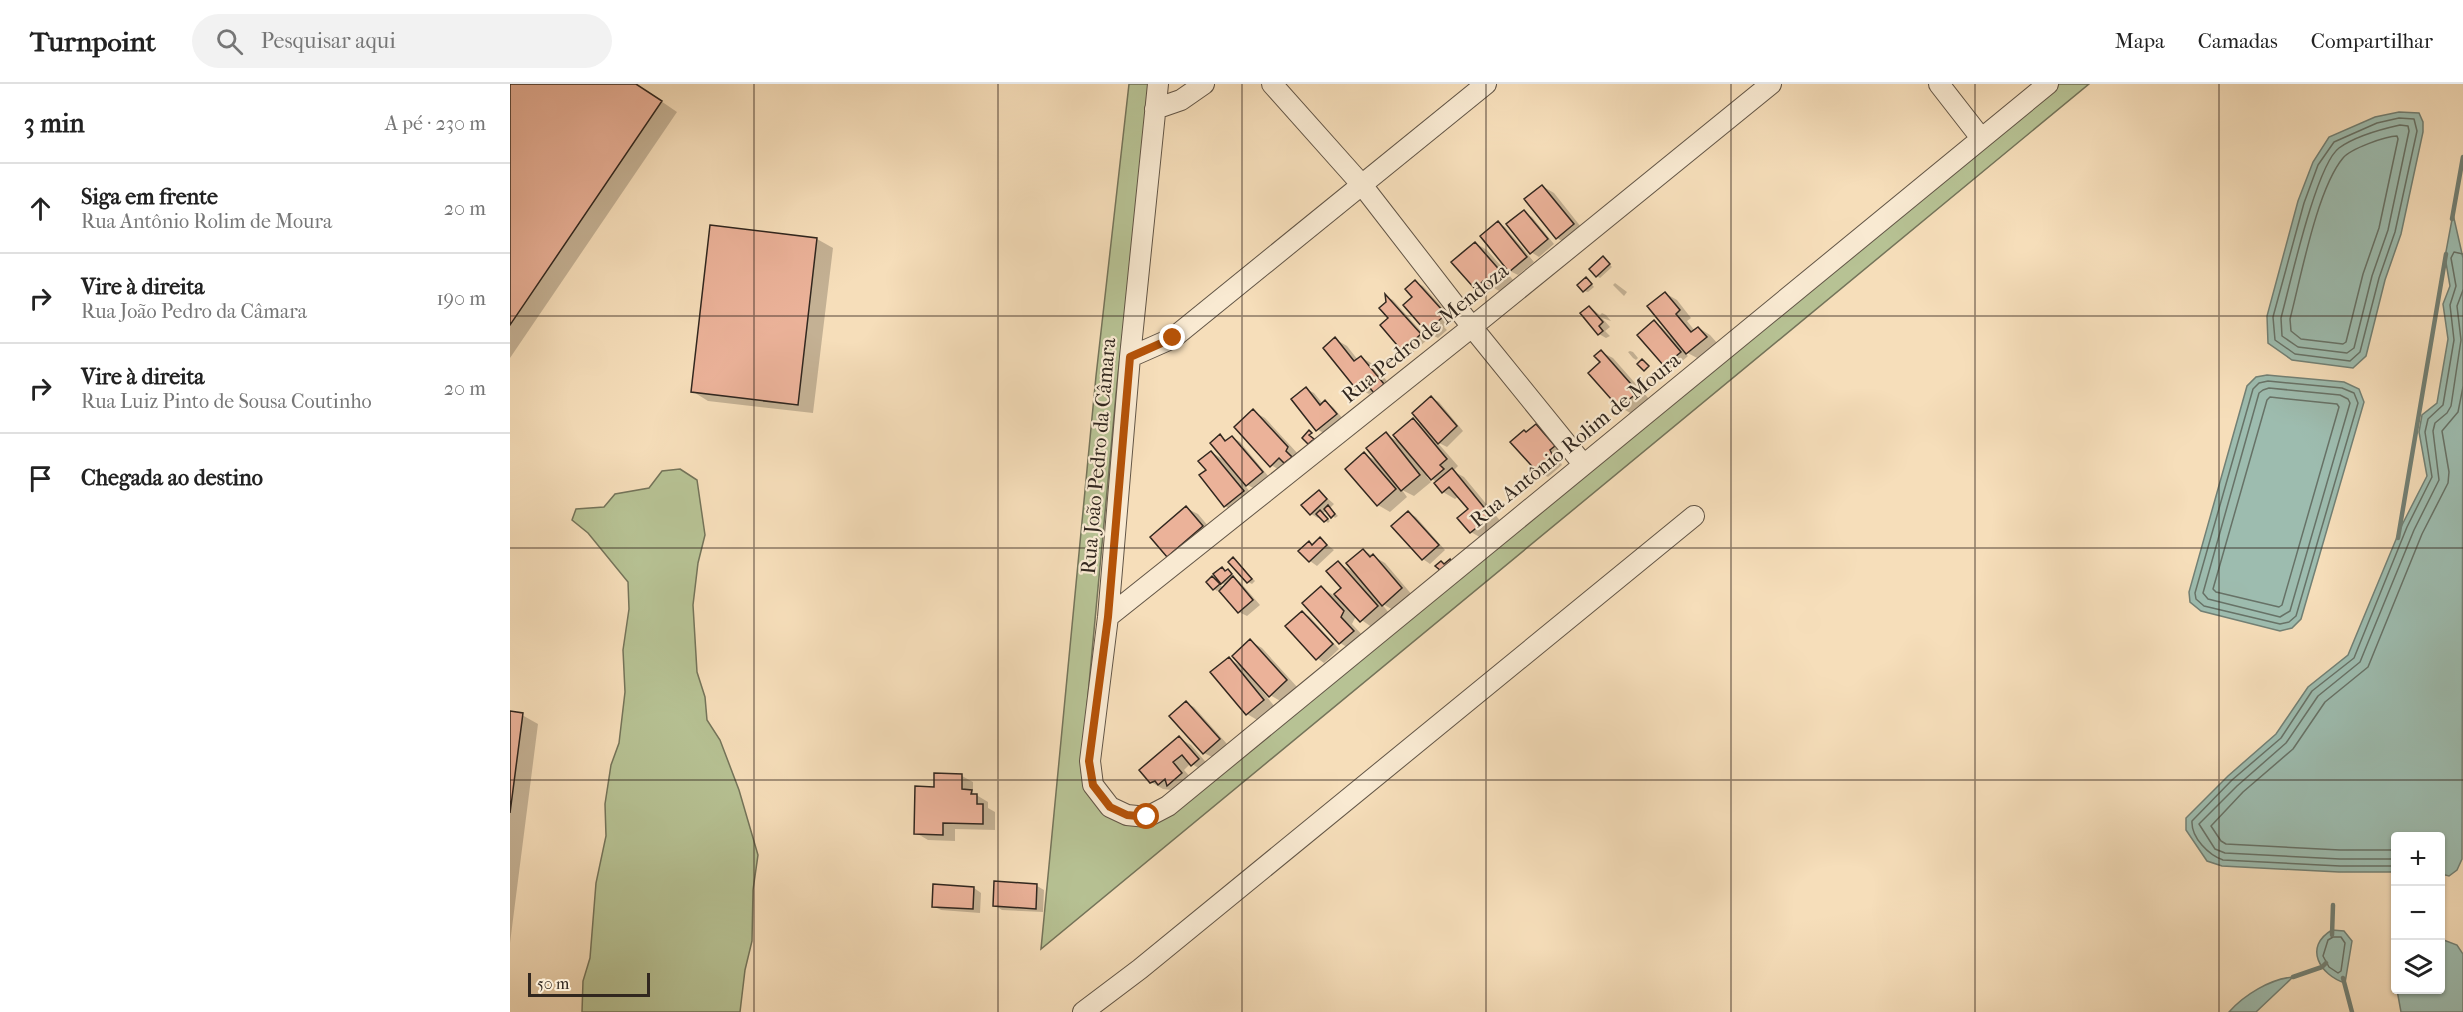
<!DOCTYPE html>
<html lang="pt">
<meta charset="utf-8">
<style>
:root{--surface:#fff;--page:#f2f2f2;--text:#222;--muted:#767676;--line:#e0e0e0}
body{margin:0;font-family:"IM FELL French Canon",serif;background:var(--page);color:var(--text)}
.controls{position:absolute;right:18px;bottom:18px;display:grid;overflow:hidden;border-radius:6px;box-shadow:0 2px 4px #0004}
.controls button{width:54px;height:54px;display:grid;place-items:center;padding:0;border:0;border-bottom:2px solid var(--line);background:var(--surface);color:var(--text);font:30px sans-serif}
.scale{position:absolute;left:18px;bottom:15px;width:122px;box-sizing:border-box;padding-left:6px;border:3px solid #31271f;border-top:0;font-size:16px;line-height:21px;white-space:nowrap;color:#31271f;-webkit-text-stroke:4px #f9ead2;paint-order:stroke}
.stop{position:absolute;width:18px;height:18px;margin:-14px;border:4px solid #b45309;border-radius:50%;background:#fff}
.stop.end{background:#b45309;border-color:#fff;box-shadow:0 2px 6px #0008}
.list{margin:0;padding:0;list-style:none}
h2{display:flex;justify-content:space-between;align-items:center;height:78px;margin:0;padding:0 24px;font-size:26px}
h2 small{font-size:20px;font-weight:400;color:var(--muted)}
.list li{display:grid;grid-template-columns:39px 1fr auto;gap:18px;align-items:center;box-sizing:border-box;height:90px;padding:0 24px;border-top:2px solid var(--line)}
.list b{display:block;font-size:22px;white-space:nowrap}
.list p{margin:0;font-size:20px;white-space:nowrap;color:var(--muted)}
.list em{font-size:20px;font-style:normal;color:var(--muted)}
.icon{flex:none;width:33px;height:33px;fill:none;stroke:currentColor;stroke-width:2;stroke-linecap:round;stroke-linejoin:round}
.map{position:relative;flex:none;width:1953px;height:928px;overflow:hidden}
header{display:flex;align-items:center;gap:36px;box-sizing:border-box;height:84px;padding:0 30px;background:var(--surface);border-bottom:2px solid var(--line)}
header strong{font-size:28px}
nav{display:flex;gap:33px;margin-inline-start:auto;font-size:21px}
.search{width:420px;height:54px;background:var(--page);display:flex;align-items:center;gap:15px;box-sizing:border-box;padding:0 21px;border-radius:33px;color:var(--muted);font-size:22px}
main{display:flex}
aside{flex:1;background:var(--surface)}
.map>svg:first-child{display:block}
</style>
<header>
<strong>Turnpoint</strong>
<div class="search"><svg class="icon" aria-label="search" viewBox="0 0 24 24"><circle cx="10" cy="10" r="6"/><path d="M15 15l6 6"/></svg>Pesquisar aqui</div>
<nav><a>Mapa</a><a>Camadas</a><a>Compartilhar</a></nav>
</header>
<main>
<aside>
<h2>3 min<small>A pé · 230 m</small></h2>
<ul class="list">
<li><svg class="icon" aria-label="ahead" viewBox="0 0 24 24"><path d="M12 20V5M6 11l6-6 6 6"/></svg><div><b>Siga em frente</b><p>Rua Antônio Rolim de Moura</p></div><em>20 m</em></li>
<li><svg class="icon" aria-label="right" viewBox="0 0 24 24"><path d="M7 20v-9h11M14 6l5 5-5 5"/></svg><div><b>Vire à direita</b><p>Rua João Pedro da Câmara</p></div><em>190 m</em></li>
<li><svg class="icon" aria-label="right" viewBox="0 0 24 24"><path d="M7 20v-9h11M14 6l5 5-5 5"/></svg><div><b>Vire à direita</b><p>Rua Luiz Pinto de Sousa Coutinho</p></div><em>20 m</em></li>
<li><svg class="icon" aria-label="arrive" viewBox="0 0 24 24"><path d="M6 21V4h12l-3 4 3 4H6"/></svg><div><b>Chegada ao destino</b></div></li>
</ul>
</aside>
<div class="map">
<svg width="1953" height="928" viewBox="0 0 1953 928">
<rect width="100%" height="100%" fill="#f6deba"/>
<filter id="stains"><feTurbulence type="fractalNoise" baseFrequency=".00333" numOctaves="4"/><feColorMatrix values="0 0 0 0 .2 0 0 0 0 .09 0 0 0 0 .02 0 0 0 .5 -.17"/></filter>
<radialGradient id="worn" r=".72"><stop offset=".6" stop-color="#630" stop-opacity="0"/><stop offset="1" stop-color="#630" stop-opacity=".3"/></radialGradient>
<path fill="#b7c294" stroke="#74745a" stroke-width="1.5" d="M619 0H641L607 300 571 686 573 697 623 737 1439 91 1549 0H1579L531 865 586 292Z
M170 385 187 396 195 451 188 479 183 521 187 588 195 613 197 636 210 656 229 706 248 771 243 806 242 857 235 886 230 928H72L73 897 80 874 86 799 96 752 95 720 101 681 109 659 115 608 113 566 119 525 118 498 78 449 62 436 66 425 94 423 105 410 139 404 152 387Z"/>
<path fill="#9dbcaf" stroke="#728075" stroke-width="1.5" d="M1889 28 1909 29 1913 38V48L1891 150 1875 196 1856 272 1843 284 1782 276 1758 259 1757 232 1788 117 1803 78 1819 53 1865 33Z
M1943 130 1953 174 1952 775 1947 786 1939 792 1931 790 1930 752H1886L1885 788H1829L1712 782 1697 777 1676 746V734L1718 692 1766 650 1798 603 1838 571 1892 441 1917 392 1909 348 1912 331 1927 319 1938 255 1933 220 1940 202 1935 173Z
M1757 291 1834 298 1849 305 1854 318 1791 535 1782 544 1770 547 1691 527 1680 518 1679 508 1737 302 1746 293Z
M1822 846 1834 847 1842 857 1835 899C1810 891 1793 863 1822 846Z
M1931 855 1947 861 1953 870V928H1891L1887 906H1930Z
M1783 893 1746 928H1719C1734 911 1760 895 1783 893Z"/>
<path fill="#0003" d="M0 0H126L167 28 0 274Z
M1032 102 1044 109 1075 148 1059 161 1047 154Z
M1014 128 1022 133 1044 160 1029 173 1021 168Z
M988 139 995 143 1024 178 1008 191 1000 187Z
M307 155 323 164 303 329 198 317 182 307Z
M965 159 977 166 1004 197 991 208 984 204 977 210 965 203Z
M1096 176 1102 183 1090 194 1087 192Z
M1079 197 1084 203 1078 208 1074 207Z
M905 198 913 202 940 232 936 235 939 238 934 243 937 246 928 254 920 250 904 213Z
M1105 199 1117 208 1114 212 1103 201Z
M1155 209 1167 216 1181 234 1177 237 1185 247 1189 244 1200 251 1208 260 1189 275 1172 266 1178 272 1163 285 1155 281 1144 238 1151 242 1160 252 1162 250Z
M877 213 883 216 918 255 901 270 893 265 880 234Z
M1080 223 1090 231 1092 229 1096 231 1101 237 1092 234 1100 243 1095 247 1100 252 1096 254 1089 250Z
M825 255 837 262 848 276 852 274 863 280 885 307H864L859 310 847 304Z
M1120 267 1123 268 1128 274 1126 276 1123 274 1118 268Z
M1091 268 1103 274 1139 315 1122 330 1110 323 1092 278Z
M796 305 804 309 813 320 816 318 823 323 833 335 815 350 807 345Z
M922 314 929 318 953 347 937 363 927 358 948 382 943 387 954 393 992 439 973 455 961 448 960 426 949 412 945 415 933 408 927 398 916 392 921 398 904 412 892 406 897 413 880 428 868 421 855 370 868 378 876 350 891 359 903 336 916 343Z
M743 327 755 334 789 371 773 388 761 381Z
M1026 342 1033 346 1051 367 1047 371 1052 381 1038 393 1030 389 1017 350Z
M710 352 718 357 722 353 730 358 759 393 745 405 732 398 745 414 727 429 715 422 698 386 701 368 716 377Z
M809 407 824 420 820 424 828 432 825 434 817 426 813 429 820 437 818 439 810 432 808 434 801 430Z
M676 424 688 430 704 449 670 479 658 472Z
M899 429 906 433 935 466 920 480 913 475Z
M810 455 824 466 807 482 800 477 803 461Z
M853 466 875 479 903 512 885 527 871 519 879 529 863 544 846 532 842 540 855 554 842 566 830 559 811 504 825 512 834 504 828 479 845 489Z
M724 475 745 497 742 500 738 498Z
M712 485 721 489 723 494 730 498 750 521 737 532 729 528 710 505 707 507 704 505 706 496 714 505 717 502 712 499Z
M792 528 800 533 829 565 814 579 807 574Z
M740 557 752 564 788 604 772 618 760 611 747 596 745 598 765 623 749 637 737 630 719 575 733 583Z
M676 619 684 623 717 660 702 673 694 669 661 632Z
M0 629 12 631 28 640 0 859Z
M669 654 681 661 700 683 694 688 681 679 674 686 683 696 670 707 664 704 661 706 653 705 641 698Z
M452 692 463 698V709L478 718V724L485 728V746L445 745V757L418 756 406 749 426 704Z
M527 802 534 806 533 828 492 826 484 821Z
M464 804 471 809 470 829 431 826 423 822Z"/>
<g fill="none" stroke-linecap="round" stroke-linejoin="round">
<path stroke="#677267" stroke-width="1.5" d="M1889 34 1904 35 1907 47 1885 148 1869 194 1850 268 1840 277 1785 270 1765 256 1763 233 1794 119 1808 81 1824 58 1867 39Z
M1890 41 1898 42 1899 47 1878 146 1862 192 1844 264 1837 269 1788 263 1772 252 1771 234C1780 201 1806 81 1829 64 1844 53 1872 45 1890 41Z
M1887 52 1888 55 1869 144 1853 190 1836 258 1833 260 1791 255 1781 247 1780 235C1791 193 1807 105 1833 74 1840 65 1876 52 1887 52Z
M1758 297 1832 304 1844 309 1848 319 1786 532 1779 538 1770 540 1694 522 1686 515 1685 509 1743 305 1749 299Z
M1759 304 1830 311 1838 315 1840 319 1780 527 1770 533 1698 515 1693 509 1749 309 1753 306Z
M1760 313 1827 320 1829 323 1772 521 1769 523 1706 508 1703 505 1757 316Z
M1886 766H1830L1716 760 1711 757 1701 742 1733 708 1783 665 1815 618 1858 583 1912 450 1938 399 1939 388 1932 347 1948 328 1953 303
M1886 775H1830L1715 769 1705 765 1689 740 1727 702 1776 659 1808 612 1850 578 1904 446 1929 396 1923 347 1925 339 1937 329 1941 322 1951 256 1947 222 1953 206
M1886 782H1830L1713 776C1699 771 1681 754 1682 737L1722 696 1771 654 1802 607 1844 574 1897 443 1922 393 1915 348 1918 335 1933 321 1944 256 1940 221 1946 202 1941 174 1944 168 1953 170
M1823 853H1831L1835 859 1831 887 1828 889 1819 883 1813 872 1818 856Z"/>
<path stroke="#728075" stroke-width="4.5" d="M1942 135 1953 73
M1888 454 1936 170
M1822 851 1823 821
M1783 893 1812 883 1816 879
M1833 894 1842 928"/>
</g>
<path fill="#ebb299" stroke="#31271f" stroke-width="1.5" d="M0 0H126L152 17 0 241Z
M1032 101 1064 140 1046 155 1014 115Z
M1014 126 1038 155 1020 170 996 140Z
M988 137 1017 173 999 188 970 152Z
M200 141 307 154 288 321 181 308Z
M965 158 993 190 978 203 973 197 965 205 941 178Z
M1093 172 1100 180 1086 193 1079 185Z
M1076 193 1082 200 1073 208 1067 201Z
M905 196 933 227 930 230 933 233 927 238 930 241 919 251 893 221 902 213 895 205Z
M1155 208 1170 226 1166 230 1181 248 1188 243 1197 253 1176 270 1137 222Z
M875 210 911 250 892 267 870 241 878 234 869 224 876 218Z
M1079 222 1093 238 1089 242 1093 247 1088 251 1070 229Z
M1144 236 1171 268 1154 282 1127 251Z
M825 253 844 277 851 272 874 300 864 309 855 298 846 305 813 264Z
M1091 266 1128 308 1109 324 1078 289 1090 278 1084 272Z
M1132 275 1139 282 1134 287 1127 280Z
M796 303 810 321 815 316 827 330 806 347 781 315Z
M921 312 947 342 928 360 902 329Z
M743 325 778 363 776 367 782 373 774 379 769 374 760 383 724 343Z
M903 334 937 375 930 381 934 385 921 396 883 351Z
M1026 340 1045 362 1040 366 1045 376 1029 390 1000 358 1014 346 1016 348Z
M799 346 802 349 799 351 804 355 798 360 792 354Z
M876 348 910 391 891 407 856 364Z
M710 350 715 357 722 352 753 388 736 402 700 359Z
M701 367 734 407 714 423 689 391 696 386 688 377Z
M854 368 886 405 867 422 835 385Z
M942 384 981 432 960 449 947 434 958 425 939 403 932 409 924 399Z
M809 406 817 415 800 431 791 421Z
M818 421 825 430 821 434 814 425Z
M676 422 693 442 657 473 640 453Z
M810 426 818 435 814 438 806 430Z
M898 427 929 461 912 476 881 442Z
M810 453 817 461 799 478 788 467 799 457 802 461Z
M853 465 860 473 863 470 892 504 872 522 836 479Z
M723 473 742 495 737 499 718 478Z
M940 475 941 478 930 486 925 482 931 477 934 480Z
M828 477 868 522 850 538 824 510 831 504 816 487Z
M712 483 715 487 718 485 722 490 711 500 703 490Z
M702 492 710 500 703 506 696 498Z
M723 492 743 516 728 529 709 507Z
M811 502 834 527 831 533 844 547 829 560 792 519Z
M792 527 823 560 806 576 775 542Z
M740 555 777 596 759 613 722 572Z
M719 573 754 616 736 631 700 588Z
M676 617 710 655 693 670 659 632Z
M0 627 13 629 0 729Z
M669 652 689 675 681 682 672 671 663 678 672 689 657 702 655 695 648 701 645 697 640 699 629 686Z
M424 689 452 690V705L462 706 461 710H467V720H473V740L433 739V751L404 750 405 702 424 703Z
M484 797 527 800 526 825 483 822Z
M423 800 464 803 463 825 422 823Z"/>
<g fill="none" stroke-linecap="round" stroke-linejoin="round">
<g stroke="#625546" stroke-width="22">
<path id="street" d="M648 0 620 273 598 533 580 677 583 701 600 723 617 731 637 733 658 722 1538 0
M762 0 852 101 962 243 1073 380
M1429 0 1471 54
M645 25 671 16 694 0
M620 273 663 254 976 0
M598 533 962 243 1261 0
M573 928 630 885 1184 432"/>
</g>
<use href="#street" stroke="#f9ead2" stroke-width="20"/>
</g>
<g fill="none" stroke-linecap="round" stroke-linejoin="round">
<path stroke="#b45309" stroke-width="8" d="M637 733 617 731 600 723 583 701 579 677 598 533 620 273 663 254"/>
</g>
<path fill="none" stroke="#31271f" stroke-width="1.5" stroke-opacity="0.55" d="M244 0V928M488 0V928M732 0V928M976 0V928M1221 0V928M1465 0V928M1709 0V928M0 232H1953M0 464H1953M0 696H1953"/>
<g text-anchor="middle" stroke-width="4.5" stroke-linejoin="round" paint-order="stroke">
<g font-size="21" fill="#31271f" stroke="#f9ead2">
<text transform="translate(915 249) rotate(-39)" y="7">Rua Pedro de Mendoza</text>
<text transform="translate(1065 356) rotate(-39)" y="7">Rua Antônio Rolim de Moura</text>
<text transform="translate(588 372) rotate(-85)" y="7">Rua João Pedro da Câmara</text>
</g>
</g>
<rect width="100%" height="100%" filter="url(#stains)"/>
<rect width="100%" height="100%" fill="url(#worn)"/>
</svg>
<div class="controls">
<button>+</button>
<button>−</button>
<button><svg class="icon" aria-label="layers" viewBox="0 0 24 24"><path d="M12 4l9 5-9 5-9-5zM3 14l9 5 9-5"/></svg></button>
</div>
<div class="scale">50 m</div>
<div class="stop" style="left:637px;top:733px"></div>
<div class="stop end" style="left:663px;top:254px"></div>
</div>
</main>
